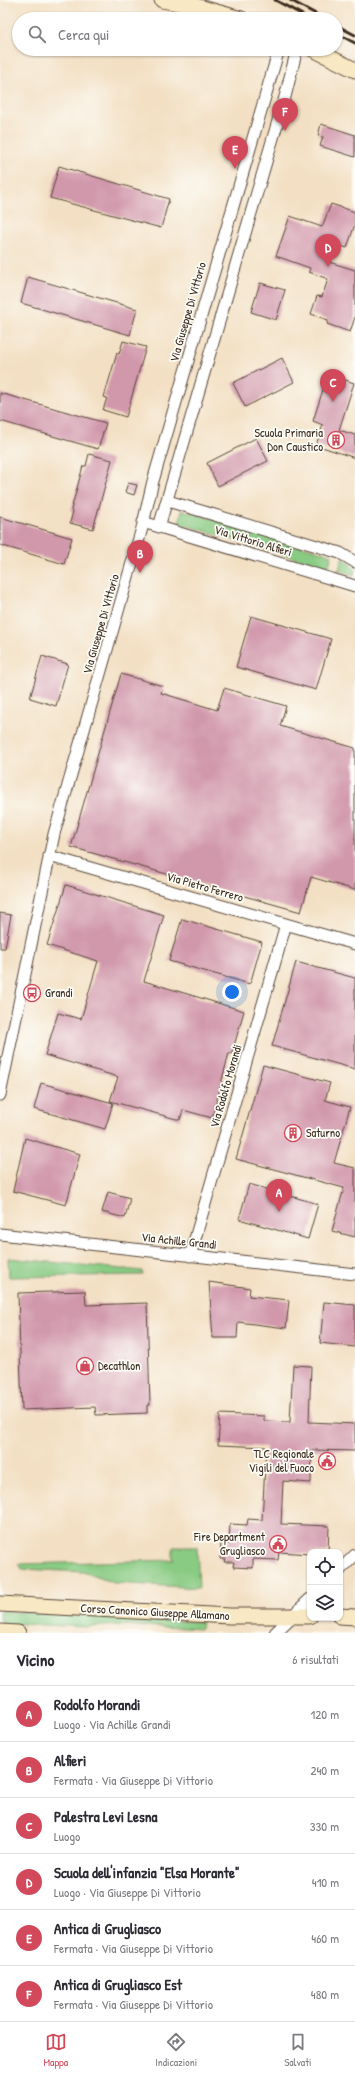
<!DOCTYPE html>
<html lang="it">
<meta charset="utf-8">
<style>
:root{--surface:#fff;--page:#f7f7f7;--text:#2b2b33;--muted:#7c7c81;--line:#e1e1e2;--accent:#d1495b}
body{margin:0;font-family:"Patrick Hand",sans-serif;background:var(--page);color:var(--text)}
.controls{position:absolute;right:12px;bottom:12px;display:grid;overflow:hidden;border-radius:8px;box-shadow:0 1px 3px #0004}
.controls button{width:36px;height:36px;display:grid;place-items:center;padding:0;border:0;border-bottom:1px solid var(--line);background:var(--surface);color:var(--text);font:20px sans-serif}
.you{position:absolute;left:232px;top:992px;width:14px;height:14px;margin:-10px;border:3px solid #fff;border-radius:50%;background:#1a73e8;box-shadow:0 0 0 6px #1a73e833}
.badge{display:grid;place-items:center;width:26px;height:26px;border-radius:50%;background:var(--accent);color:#fff;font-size:13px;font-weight:700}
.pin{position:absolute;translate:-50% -33px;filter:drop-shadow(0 1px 2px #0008)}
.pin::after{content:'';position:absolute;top:21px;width:14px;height:12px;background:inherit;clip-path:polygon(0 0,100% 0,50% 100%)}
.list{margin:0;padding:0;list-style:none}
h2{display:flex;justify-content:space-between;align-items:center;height:52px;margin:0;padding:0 16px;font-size:17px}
h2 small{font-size:13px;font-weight:400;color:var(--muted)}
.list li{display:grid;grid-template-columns:26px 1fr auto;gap:12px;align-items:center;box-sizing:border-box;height:56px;padding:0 16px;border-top:1px solid var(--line)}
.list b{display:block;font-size:15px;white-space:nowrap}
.list p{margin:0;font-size:13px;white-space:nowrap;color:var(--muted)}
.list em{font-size:13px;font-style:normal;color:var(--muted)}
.icon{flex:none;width:22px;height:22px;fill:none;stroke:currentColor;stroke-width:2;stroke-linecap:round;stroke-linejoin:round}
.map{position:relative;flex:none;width:355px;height:1633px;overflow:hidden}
.search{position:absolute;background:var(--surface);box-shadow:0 1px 3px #0004;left:12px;right:12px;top:12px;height:44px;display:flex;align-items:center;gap:10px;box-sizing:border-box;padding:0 14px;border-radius:22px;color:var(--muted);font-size:15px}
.sheet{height:388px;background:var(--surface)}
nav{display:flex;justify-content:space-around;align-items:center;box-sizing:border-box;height:56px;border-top:1px solid var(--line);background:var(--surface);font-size:11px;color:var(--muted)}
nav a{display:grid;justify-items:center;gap:2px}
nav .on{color:var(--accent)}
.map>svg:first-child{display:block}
</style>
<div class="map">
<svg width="355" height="1633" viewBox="0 0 355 1633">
<rect width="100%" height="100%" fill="#fdfcf7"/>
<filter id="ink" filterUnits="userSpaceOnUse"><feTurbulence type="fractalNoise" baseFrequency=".025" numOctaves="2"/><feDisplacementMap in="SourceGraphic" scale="8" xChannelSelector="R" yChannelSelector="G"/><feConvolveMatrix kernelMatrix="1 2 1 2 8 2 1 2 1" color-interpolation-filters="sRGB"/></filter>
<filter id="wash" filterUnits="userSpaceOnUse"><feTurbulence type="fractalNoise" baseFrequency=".012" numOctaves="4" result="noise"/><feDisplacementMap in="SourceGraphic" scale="16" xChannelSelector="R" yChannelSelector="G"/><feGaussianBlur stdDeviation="0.9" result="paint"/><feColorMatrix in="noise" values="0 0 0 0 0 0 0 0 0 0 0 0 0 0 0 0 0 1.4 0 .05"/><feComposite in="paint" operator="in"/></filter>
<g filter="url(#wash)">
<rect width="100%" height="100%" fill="#f3e0c4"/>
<path fill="#89cb83" stroke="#627a50" d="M182 510 332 555 328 568 179 523Z
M342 558 355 569 354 575 339 570Z
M8 1258 143 1271V1275L9 1277Z
M173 1547H197L199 1588 114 1583 83 1572 22 1569 19 1564 173 1560Z
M0 1611 202 1622 201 1629 121 1625 86 1627 0 1623Z"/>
<g id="blocks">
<path fill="#d198ac" d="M321 124 355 135V157L320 146 323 137 318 136Z
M59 166 169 199 161 228 50 198Z
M331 204 355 212V224L347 248 335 244 329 262 355 270V317L350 332 327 324 328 320 311 314 317 296 322 297 328 279 309 272 310 268 276 256 290 216 322 227Z
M28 277 137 309 130 335 21 303Z
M260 283 285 290 276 320 251 312Z
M123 341 146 347 126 417 103 410 107 398 104 397 117 353 119 354Z
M282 358 294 382 245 407 233 383Z
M328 374 354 383 339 430 355 435V458L316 445 323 425 313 421Z
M0 393 106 423 98 449 0 421Z
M256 438 268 461 218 486 207 463Z
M89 454 112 460 93 529 70 523 73 511 71 510 83 466H86Z
M128 483 137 485 134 495 125 492Z
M0 517 72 538 64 564 0 545Z
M251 616 331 639 316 690 236 667Z
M42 656 68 664 56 706 30 698Z
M121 674 163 686 161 693 217 710 224 688 286 706 280 726 355 748V890L311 877 301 912 71 847Z
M66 885 164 915 144 981 244 1011 232 1053H229L212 1118 183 1110 180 1120 110 1101 118 1077 45 1055 58 1013 81 1019 98 961 47 945Z
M0 913 11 915 5 948H0Z
M182 919 262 942 250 984 169 961Z
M296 962 355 978V1069L272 1046Z
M263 1065 330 1083 325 1100 350 1107 334 1163 355 1168V1237L332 1231 344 1188 236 1159Z
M41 1083 113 1103 105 1129 34 1109Z
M25 1138 80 1154 66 1205 13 1191Z
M249 1184 318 1204 308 1239 239 1219Z
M108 1192 130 1198 125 1218 102 1212Z
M209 1282 250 1288 249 1296 289 1300 286 1328 238 1322 237 1338H213Z
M85 1291 86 1305 147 1303 150 1405H147V1413L96 1415 95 1407 22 1410 18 1293Z
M324 1302 355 1305V1347L320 1343Z
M293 1365 311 1366 309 1422 355 1424V1451L312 1450 311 1483 283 1481 281 1524 329 1526 328 1552H310V1554L279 1552 278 1560 253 1559V1568L233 1567 234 1562H224L225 1559H220L221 1543 229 1544 230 1524 247 1525 248 1519 262 1520 266 1447 218 1445 220 1414 264 1416V1421L290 1422Z"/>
</g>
</g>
<g filter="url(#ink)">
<use href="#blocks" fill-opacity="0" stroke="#574537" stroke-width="1"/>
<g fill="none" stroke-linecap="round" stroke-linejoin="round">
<g stroke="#574537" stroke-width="13">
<path id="street" d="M168 501 340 553 355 562
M143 522 355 586
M159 527 285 97 297 49
M49 856 355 944
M0 1095 54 834 142 528 153 481 279 49
M0 1234 355 1274
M190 1256 286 924
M340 1570 355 1555
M275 1633 310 1599"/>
</g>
<g stroke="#574537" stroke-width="17">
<path id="secondary" d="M162 0 195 6 241 19
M313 49 355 70
M0 1604 230 1616H310
M340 1616 355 1617
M0 1632 18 1633"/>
</g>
<use href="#street" stroke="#fff" stroke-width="11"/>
<use href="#secondary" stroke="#f8e8c3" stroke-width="15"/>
<path stroke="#3b2a1e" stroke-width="3" d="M275 0 310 19
M290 0 325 19
M336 25 355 35
M336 33 355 43"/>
</g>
</g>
<defs>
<g id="building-ring" transform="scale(0.9)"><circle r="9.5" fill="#fdfcf7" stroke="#d1495b" stroke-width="1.5"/><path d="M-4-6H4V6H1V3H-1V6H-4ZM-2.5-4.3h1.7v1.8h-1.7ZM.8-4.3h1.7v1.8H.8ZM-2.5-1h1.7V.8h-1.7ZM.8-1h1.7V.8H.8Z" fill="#d1495b"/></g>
<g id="bus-ring" transform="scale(0.9)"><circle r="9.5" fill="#fdfcf7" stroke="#d1495b" stroke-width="1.5"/><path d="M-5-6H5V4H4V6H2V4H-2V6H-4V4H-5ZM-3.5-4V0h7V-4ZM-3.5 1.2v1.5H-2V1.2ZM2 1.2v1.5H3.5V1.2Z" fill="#d1495b"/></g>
<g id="shop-ring" transform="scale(0.9)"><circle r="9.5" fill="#fdfcf7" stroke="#d1495b" stroke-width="1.5"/><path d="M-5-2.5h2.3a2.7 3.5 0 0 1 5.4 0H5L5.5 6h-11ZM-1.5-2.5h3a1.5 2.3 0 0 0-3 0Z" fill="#d1495b"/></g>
<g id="civic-ring" transform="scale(0.9)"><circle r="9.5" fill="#fdfcf7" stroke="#d1495b" stroke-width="1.5"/><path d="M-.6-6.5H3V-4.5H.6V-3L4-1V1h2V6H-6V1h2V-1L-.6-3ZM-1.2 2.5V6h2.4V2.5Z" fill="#d1495b"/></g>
</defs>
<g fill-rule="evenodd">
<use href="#building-ring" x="336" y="440"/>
<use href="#bus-ring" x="32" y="993"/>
<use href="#building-ring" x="293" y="1133"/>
<use href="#shop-ring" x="85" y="1366"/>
<use href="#civic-ring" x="327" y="1461"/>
<use href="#civic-ring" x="278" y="1544"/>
</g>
<g text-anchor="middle" stroke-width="3.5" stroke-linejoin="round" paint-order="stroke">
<g font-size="12" fill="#3b2a1e" stroke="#fdfcf7">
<text transform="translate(188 312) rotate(-74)" y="4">Via Giuseppe Di Vittorio</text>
<text transform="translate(253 541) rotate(17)" y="4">Via Vittorio Alfieri</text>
<text transform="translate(101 624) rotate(-74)" y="4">Via Giuseppe Di Vittorio</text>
<text transform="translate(205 887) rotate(16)" y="4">Via Pietro Ferrero</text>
<text transform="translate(226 1086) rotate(-74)" y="4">Via Rodolfo Morandi</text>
<text transform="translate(179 1241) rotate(6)" y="4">Via Achille Grandi</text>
<text transform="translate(155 1612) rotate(3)" y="4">Corso Canonico Giuseppe Allamano</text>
</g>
<g font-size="12" fill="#3b2a1e" stroke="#fdfcf7" text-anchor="end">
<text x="323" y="437">Scuola Primaria<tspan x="323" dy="14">Don Caustico</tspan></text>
<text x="45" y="997" text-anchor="start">Grandi</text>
<text x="306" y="1137" text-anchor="start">Saturno</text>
<text x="98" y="1370" text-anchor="start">Decathlon</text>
<text x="314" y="1458">TLC Regionale<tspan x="314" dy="14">Vigili del Fuoco</tspan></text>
<text x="265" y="1541">Fire Department<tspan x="265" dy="14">Grugliasco</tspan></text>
</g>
</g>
</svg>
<div class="controls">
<button><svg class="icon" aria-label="locate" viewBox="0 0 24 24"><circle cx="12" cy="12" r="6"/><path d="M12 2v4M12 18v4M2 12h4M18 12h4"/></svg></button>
<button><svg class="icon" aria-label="layers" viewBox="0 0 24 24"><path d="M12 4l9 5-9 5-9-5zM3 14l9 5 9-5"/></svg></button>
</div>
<div class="you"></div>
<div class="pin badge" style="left:279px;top:1212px">A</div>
<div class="pin badge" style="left:140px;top:573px">B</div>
<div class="pin badge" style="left:333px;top:402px">C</div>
<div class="pin badge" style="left:328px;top:267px">D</div>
<div class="pin badge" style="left:235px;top:169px">E</div>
<div class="pin badge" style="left:285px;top:131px">F</div>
<div class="search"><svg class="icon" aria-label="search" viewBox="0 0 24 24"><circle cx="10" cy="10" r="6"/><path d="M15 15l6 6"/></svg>Cerca qui</div>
</div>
<section class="sheet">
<h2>Vicino<small>6 risultati</small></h2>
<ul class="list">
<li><span class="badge">A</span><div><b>Rodolfo Morandi</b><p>Luogo · Via Achille Grandi</p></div><em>120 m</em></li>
<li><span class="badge">B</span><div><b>Alfieri</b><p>Fermata · Via Giuseppe Di Vittorio</p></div><em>240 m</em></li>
<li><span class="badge">C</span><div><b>Palestra Levi Lesna</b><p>Luogo</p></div><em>330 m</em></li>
<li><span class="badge">D</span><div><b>Scuola dell'infanzia &quot;Elsa Morante&quot;</b><p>Luogo · Via Giuseppe Di Vittorio</p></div><em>410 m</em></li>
<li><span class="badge">E</span><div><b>Antica di Grugliasco</b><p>Fermata · Via Giuseppe Di Vittorio</p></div><em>460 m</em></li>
<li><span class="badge">F</span><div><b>Antica di Grugliasco Est</b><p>Fermata · Via Giuseppe Di Vittorio</p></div><em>480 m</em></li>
</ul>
</section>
<nav>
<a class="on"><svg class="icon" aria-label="map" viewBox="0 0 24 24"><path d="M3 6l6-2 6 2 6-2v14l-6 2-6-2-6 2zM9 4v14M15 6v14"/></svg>Mappa</a>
<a><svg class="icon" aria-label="directions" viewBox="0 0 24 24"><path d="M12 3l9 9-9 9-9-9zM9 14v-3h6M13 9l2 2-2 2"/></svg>Indicazioni</a>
<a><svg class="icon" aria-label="saved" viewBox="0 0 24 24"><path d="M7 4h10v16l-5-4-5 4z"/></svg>Salvati</a>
</nav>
